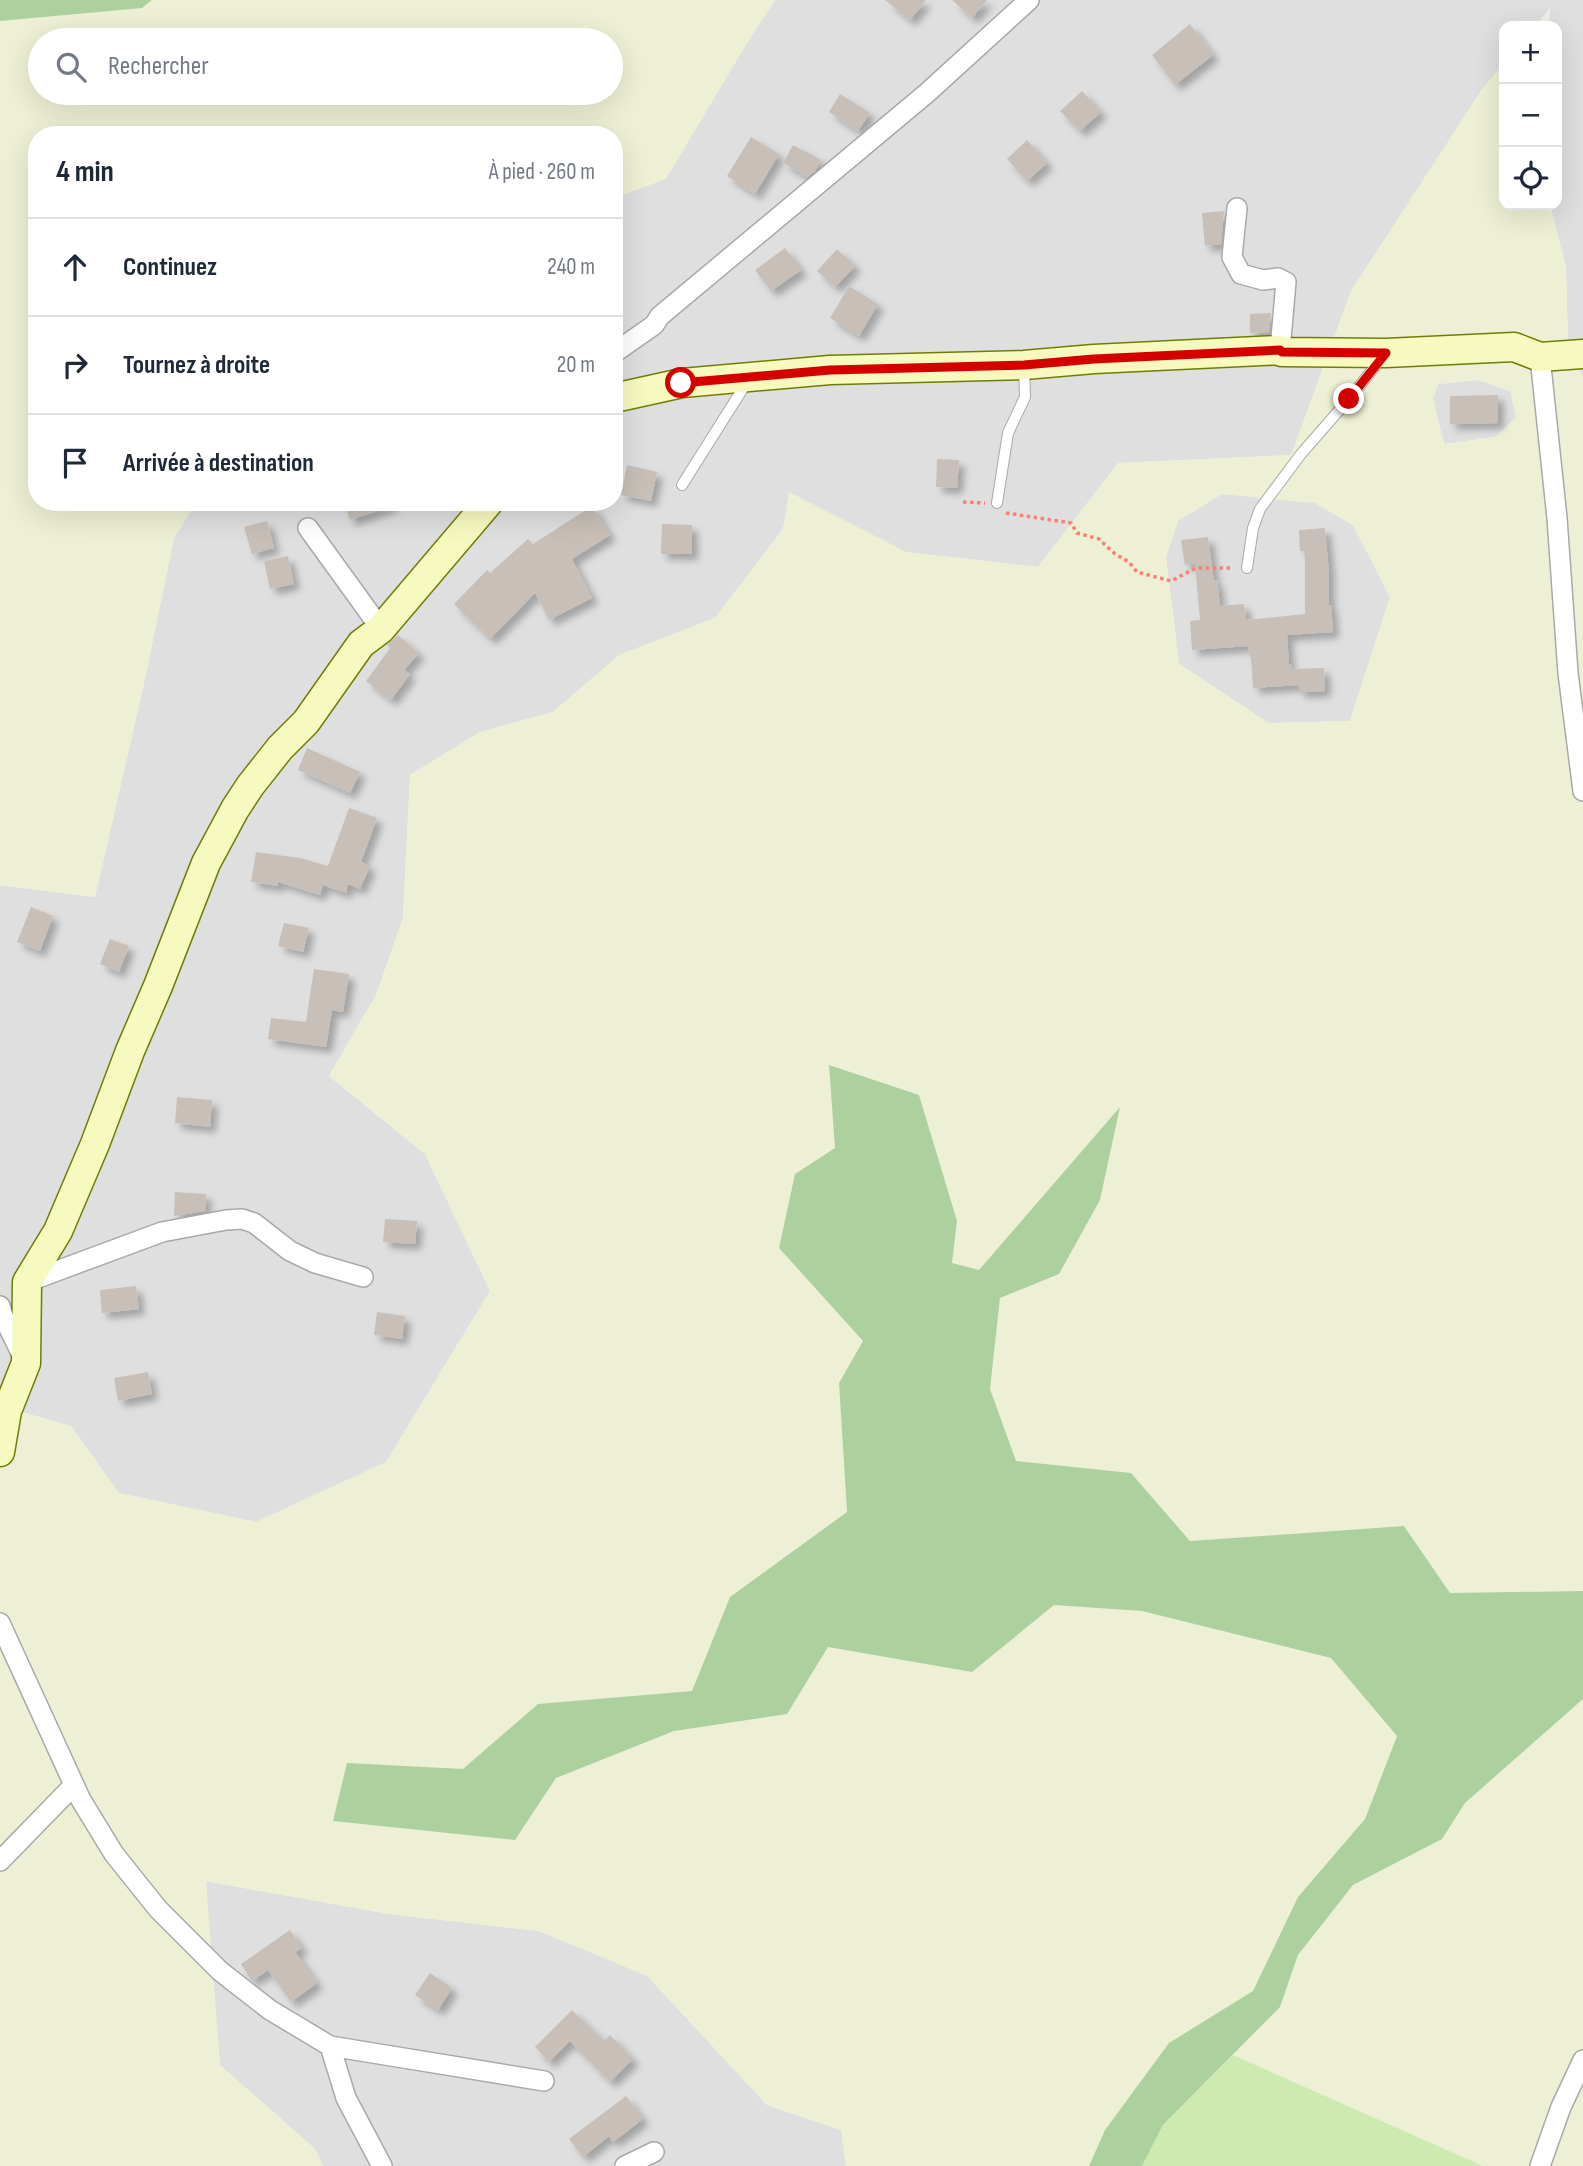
<!DOCTYPE html>
<html lang="fr">
<meta charset="utf-8">
<style>
:root{--surface:#fff;--page:#f2f2f3;--text:#1f2937;--muted:#747a83;--line:#e0e1e3}
body{margin:0;font-family:"Sofia Sans Condensed",sans-serif;background:var(--page);color:var(--text)}
.controls{position:absolute;right:21px;top:21px;display:grid;overflow:hidden;border-radius:14px;box-shadow:0 7px 28px #0002}
.controls button{width:63px;height:63px;display:grid;place-items:center;padding:0;border:0;border-bottom:2px solid var(--line);background:var(--surface);color:var(--text);font:35px sans-serif}
.stop{position:absolute;width:21px;height:21px;margin:-16px;border:5px solid #d40000;border-radius:50%;background:#fff}
.stop.end{background:#d40000;border-color:#fff;box-shadow:0 2px 7px #0008}
.list{margin:0;padding:0;list-style:none}
h2{display:flex;justify-content:space-between;align-items:center;height:91px;margin:0;padding:0 28px;font-size:30px}
h2 small{font-size:23px;font-weight:400;color:var(--muted)}
.list li{display:grid;grid-template-columns:46px 1fr auto;gap:21px;align-items:center;box-sizing:border-box;height:98px;padding:0 28px;border-top:2px solid var(--line)}
.list b{display:block;font-size:26px;white-space:nowrap}
.list em{font-size:23px;font-style:normal;color:var(--muted)}
.icon{flex:none;width:38px;height:38px;fill:none;stroke:currentColor;stroke-width:2;stroke-linecap:round;stroke-linejoin:round}
.map{position:relative;flex:none;width:1583px;height:2166px;overflow:hidden}
.search{position:absolute;background:var(--surface);box-shadow:0 7px 28px #0002;left:28px;top:28px;width:595px;height:77px;display:flex;align-items:center;gap:18px;box-sizing:border-box;padding:0 24px;border-radius:38px;color:var(--muted);font-size:26px}
.panel{position:absolute;background:var(--surface);box-shadow:0 7px 28px #0002;left:28px;top:126px;width:595px;height:385px;border-radius:28px}
.map>svg:first-child{display:block}
</style>
<div class="map">
<svg width="1583" height="2166" viewBox="0 0 1583 2166">
<defs>
<filter id="shadow"><feDropShadow dx="6" dy="6" stdDeviation="3.5" flood-color="#0004"/></filter>
</defs>
<rect width="100%" height="100%" fill="#f2efe9"/>
<path fill="#e0dfdf" d="M775 0H1583V377L1568 347 1566 267 1550 205H1557V26H1549L1550 8 1535 26H1504V63L1481 91 1351 291 1292 455 1118 463 1038 567 906 552 790 493 783 529 715 618 619 655 553 712 480 732 410 775 403 918 376 995 329 1076 425 1154 490 1291 386 1462 256 1522 119 1493 71 1426 0 1406V885L95 897 143 688 174 538 196 502H614V198L666 178 748 41Z
M1478 380 1511 391 1516 418 1495 437 1444 444 1433 399 1438 384Z
M1222 494 1315 503 1353 525 1390 597 1350 721 1269 723 1179 664 1166 557 1178 521Z
M205 1881 389 1914 539 1931 648 1976 767 2105 841 2130 846 2166H323L315 2149 220 2065Z"/>
<path fill="#eef0d5" fill-rule="evenodd" d="M152 0H775L748 41 666 179 614 198V135H37V502H196L174 538 143 688 95 897 0 885V21L142 8ZM40 40H611V93H40Z
M1504 63V205H1550L1566 267 1568 347 1583 377V1591L1450 1593 1404 1526 1190 1541 1131 1473 1016 1461 990 1389 1000 1298 1059 1274 1119 1108 980 1270 952 1263 957 1221 829 1065 835 1148 795 1174 779 1248 863 1341 839 1383 847 1512 731 1597 692 1691 539 1704 463 1769 348 1764 333 1821 515 1840 556 1778 674 1731 786 1714 827 1647 972 1672 1054 1605 1142 1611 1332 1658 1398 1736 1365 1819 1298 1897 1253 1991 1169 2043 1105 2130 1089 2166H846L841 2130 767 2105 647 1976 539 1931 389 1914 206 1881 220 2065 315 2149 323 2166H0V1406L71 1426 119 1493 256 1522 386 1462 490 1291 425 1154 329 1076 376 995 403 918 410 775 480 732 553 712 619 655 715 618 783 529 789 492 906 552 1038 567 1118 463 1291 455 1351 291 1481 91ZM1478 380 1510 391 1516 418 1495 437 1444 444 1433 399 1438 384ZM1222 494 1315 503 1353 525 1390 597 1350 721 1269 723 1179 664 1166 557 1178 521Z
M1583 1699V2166H1483L1233 2055 1280 2007 1298 1955 1353 1885 1442 1839 1465 1803Z"/>
<path fill="#cdebb0" d="M1233 2055 1483 2166H1142L1163 2125Z"/>
<path fill="#add19e" d="M0 0H152L142 8 0 21Z
M829 1065 919 1095 957 1221 952 1263 979 1270 1120 1107 1100 1200 1059 1274 1000 1298 990 1389 1016 1461 1131 1473 1190 1541 1404 1526 1450 1593 1583 1591V1699L1465 1803 1442 1839 1353 1885 1298 1955 1280 2007 1163 2125 1142 2166H1089L1105 2130 1169 2043 1253 1991 1298 1897 1365 1819 1397 1736 1331 1658 1142 1611 1054 1605 972 1672 828 1647 787 1714 674 1731 556 1778 515 1840 333 1821 347 1763 463 1769 538 1704 692 1691 730 1597 847 1512 839 1383 863 1341 779 1248 795 1174 835 1148Z"/>
<path fill="#c7bfb8" filter="url(#shadow)" d="M885 0H926L910 20Z
M952 0H987L972 18Z
M1190 24 1213 55 1175 85 1152 55Z
M1082 91 1101 112 1080 131 1060 111Z
M840 94 870 113 858 131 829 112Z
M751 137 779 154 755 194 727 176Z
M1027 140 1047 163 1027 181 1007 159Z
M793 145 821 160 815 171 807 177 783 163Z
M1224 211 1221 244 1205 246 1202 213Z
M785 248 801 270 771 291 755 270Z
M837 249 855 266 835 287 817 271Z
M849 286 878 304 859 336 830 318Z
M1271 313 1269 332 1250 333V314Z
M1498 395V423L1450 424V396Z
M937 459 959 460 957 488 936 487Z
M627 465 657 472 651 501 621 495Z
M344 502H393L394 505 350 520Z
M592 506 610 535 572 559 592 598 549 620 535 593 490 639 454 604 487 570 490 573 528 539 533 544Z
M267 521 274 548 252 554 244 527Z
M662 524 692 525V554H661Z
M1325 528 1329 573V605H1331L1333 632 1287 635 1289 665 1292 664V669L1324 668 1325 691 1299 692V685L1253 688 1251 657 1250 658 1248 646 1192 650 1190 621 1200 620 1195 563 1185 565 1181 540 1208 537 1214 581 1217 580 1220 606 1244 604 1246 620 1305 614V551H1300L1299 530Z
M288 556 294 584 270 589 264 561Z
M398 635 419 653 404 670 410 674 391 700 366 681 390 648 387 645Z
M307 748 360 772 350 793 298 770Z
M349 808 377 818 361 862 370 866 360 889 348 884 346 893 323 885 320 895 278 882V886L251 882 256 852 300 858 328 866Z
M31 907 53 916 40 951 17 942Z
M284 923 309 928 303 952 278 946Z
M110 939 129 946 119 972 100 964Z
M314 969 349 974 343 1012 332 1010 326 1047 268 1039 271 1018 306 1022Z
M177 1097 212 1100 210 1127 175 1123Z
M175 1192 206 1194 205 1211 174 1216Z
M385 1219 417 1221 415 1244 383 1242Z
M136 1286 139 1309 102 1313 100 1290Z
M377 1312 405 1316 402 1339 374 1335Z
M148 1372 152 1394 118 1401 114 1378Z
M290 1930 302 1948 295 1952 317 1983 291 2002 268 1970 252 1981 241 1964Z
M430 1973 452 1988 438 2010 415 1995Z
M572 2010 604 2041 610 2035 633 2059 610 2082 570 2041 549 2062 535 2047Z
M626 2096 643 2119 613 2142 609 2136 583 2157 569 2139Z"/>
<g fill="none" stroke-linecap="round" stroke-linejoin="round">
<g stroke="#a9a9a9" stroke-width="12">
<path id="lane" d="M682 485 747 382
M997 503 1008 433 1025 397 1024 368
M1247 568 1253 528 1260 509 1301 454 1349 399 1381 359"/>
</g>
<g stroke="#a9a9a9" stroke-width="22">
<path id="street" d="M1237 208 1232 257 1241 274 1263 280 1278 278 1286 282 1280 350
M614 353 654 325 660 316 927 93 1029 0
M1540 357 1557 518 1568 673 1583 791
M308 528 381 629
M27 1282 162 1232 226 1220 242 1219 254 1223 290 1251 315 1263 363 1277
M0 1306 3 1316 24 1359
M0 1623 81 1800 114 1854 158 1909 220 1971 270 2010 330 2046 544 2081
M0 1861 74 1785
M330 2046 346 2098 382 2166
M625 2166 654 2152
M1540 2166 1561 2107 1583 2060"/>
</g>
<g stroke="#707d05" stroke-width="31">
<path id="secondary" d="M614 398 682 383 830 370 1024 365 1094 359 1280 350 1282 352 1386 353 1514 347 1540 357 1583 354
M0 1452 7 1411 26 1363 27 1282 58 1231 95 1144 130 1051 158 986 206 863 235 809 250 786 280 748 306 722 361 644 381 629 489 502"/>
</g>
<path stroke="#fa8072" stroke-width="3.5" stroke-dasharray="3.5 3.5" stroke-linecap="butt" d="M963 502 985 503
M1006 513 1071 523 1077 533 1099 539 1115 554 1129 562 1137 572 1171 581 1196 568H1233"/>
<use href="#lane" stroke="#fff" stroke-width="10"/>
<use href="#street" stroke="#fff" stroke-width="19"/>
<use href="#secondary" stroke="#f7fabf" stroke-width="28"/>
</g>
<g fill="none" stroke-linecap="round" stroke-linejoin="round">
<path stroke="#d40000" stroke-width="9" d="M681 383 830 370 1024 365 1094 359 1280 350 1282 352 1386 353 1349 399"/>
</g>
</svg>
<div class="controls">
<button>+</button>
<button>−</button>
<button><svg class="icon" aria-label="locate" viewBox="0 0 24 24"><circle cx="12" cy="12" r="6"/><path d="M12 2v4M12 18v4M2 12h4M18 12h4"/></svg></button>
</div>
<div class="stop" style="left:681px;top:383px"></div>
<div class="stop end" style="left:1349px;top:399px"></div>
<div class="search"><svg class="icon" aria-label="search" viewBox="0 0 24 24"><circle cx="10" cy="10" r="6"/><path d="M15 15l6 6"/></svg>Rechercher</div>
<section class="panel">
<h2>4 min<small>À pied · 260 m</small></h2>
<ul class="list">
<li><svg class="icon" aria-label="ahead" viewBox="0 0 24 24"><path d="M12 20V5M6 11l6-6 6 6"/></svg><div><b>Continuez</b></div><em>240 m</em></li>
<li><svg class="icon" aria-label="right" viewBox="0 0 24 24"><path d="M7 20v-9h11M14 6l5 5-5 5"/></svg><div><b>Tournez à droite</b></div><em>20 m</em></li>
<li><svg class="icon" aria-label="arrive" viewBox="0 0 24 24"><path d="M6 21V4h12l-3 4 3 4H6"/></svg><div><b>Arrivée à destination</b></div></li>
</ul>
</section>
</div>
